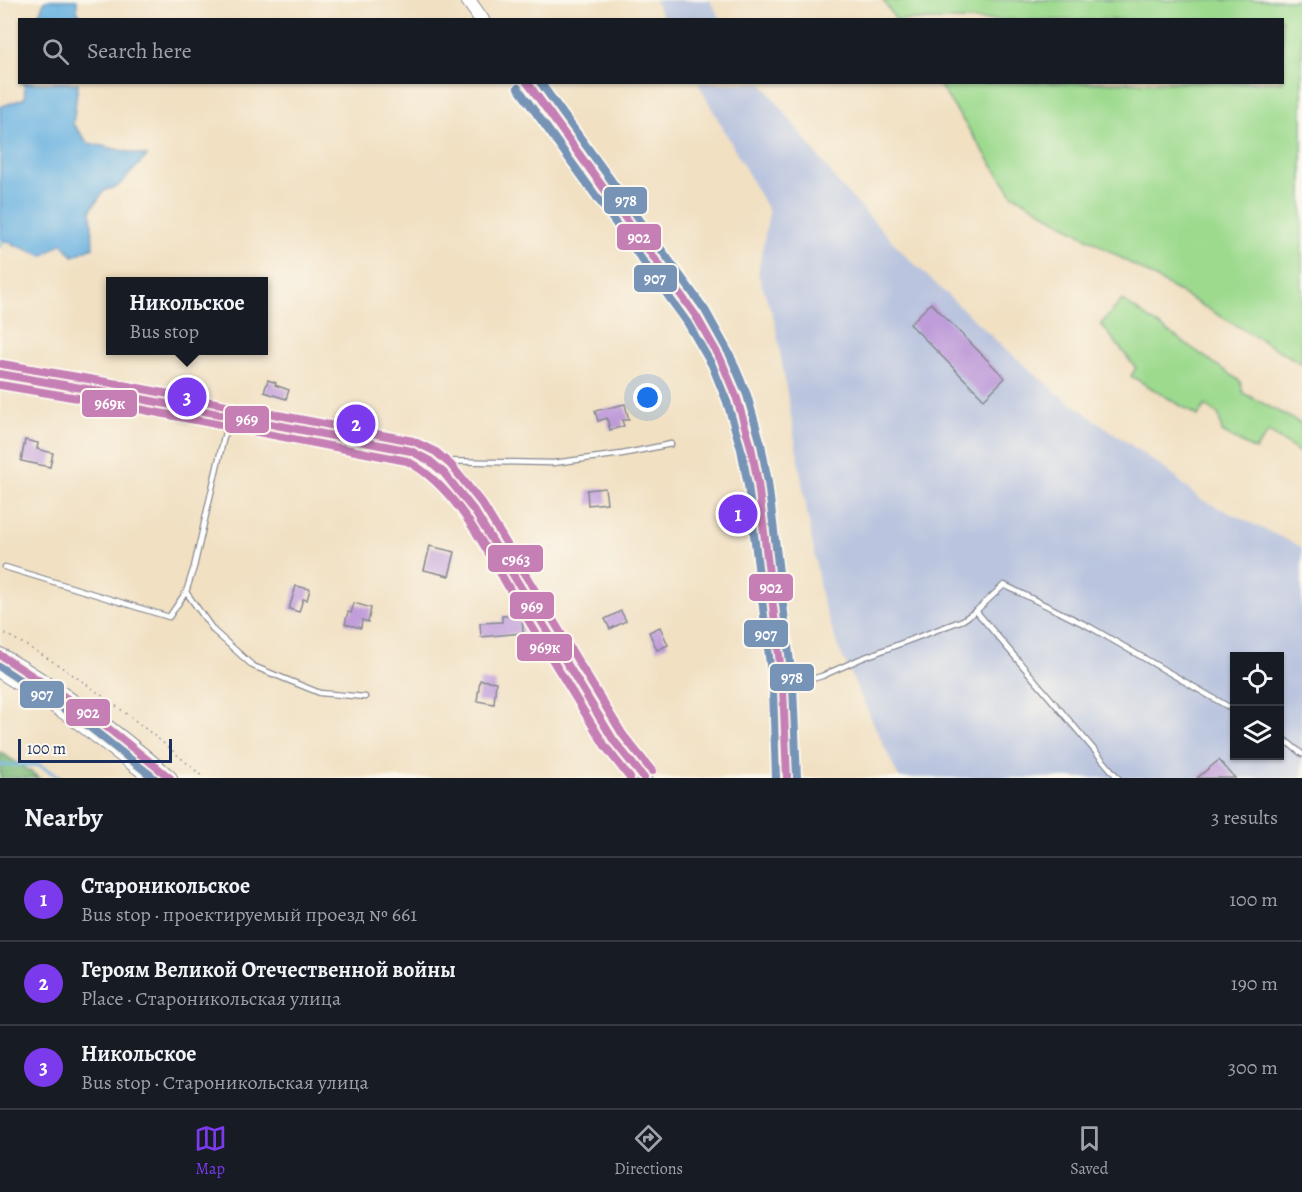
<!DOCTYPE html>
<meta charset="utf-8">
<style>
:root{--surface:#171b24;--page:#242831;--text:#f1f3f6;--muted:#9ea1a6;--line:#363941;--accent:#7c3aed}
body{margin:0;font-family:Alegreya,serif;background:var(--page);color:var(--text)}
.controls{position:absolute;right:18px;bottom:18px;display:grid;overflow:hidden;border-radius:0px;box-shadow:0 2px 4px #0004}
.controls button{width:54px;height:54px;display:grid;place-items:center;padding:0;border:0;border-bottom:2px solid var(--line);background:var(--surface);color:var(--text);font:30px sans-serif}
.scale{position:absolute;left:18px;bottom:15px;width:154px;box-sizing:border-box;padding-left:6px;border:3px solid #1b2f5e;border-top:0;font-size:16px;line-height:21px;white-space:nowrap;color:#1b2f5e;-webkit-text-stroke:4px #fbf7ec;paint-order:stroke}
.you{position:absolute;left:648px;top:398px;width:21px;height:21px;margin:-15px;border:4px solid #fff;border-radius:50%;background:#1a73e8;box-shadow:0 0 0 9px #1a73e833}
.badge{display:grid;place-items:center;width:39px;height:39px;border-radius:50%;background:var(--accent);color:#fff;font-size:20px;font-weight:700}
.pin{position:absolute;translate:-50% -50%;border:3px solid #fff;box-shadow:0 2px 6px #0006}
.popup{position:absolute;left:106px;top:277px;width:162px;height:78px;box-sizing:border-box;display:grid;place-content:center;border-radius:0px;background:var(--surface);filter:drop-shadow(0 2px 4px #0005);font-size:20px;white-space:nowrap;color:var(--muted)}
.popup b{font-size:22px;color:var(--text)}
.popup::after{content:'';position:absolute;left:50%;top:100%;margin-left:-12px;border:12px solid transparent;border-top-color:var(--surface)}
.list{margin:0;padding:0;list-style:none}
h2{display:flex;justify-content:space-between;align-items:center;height:78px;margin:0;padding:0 24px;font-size:26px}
h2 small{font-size:20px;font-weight:400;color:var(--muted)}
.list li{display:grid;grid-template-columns:39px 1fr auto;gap:18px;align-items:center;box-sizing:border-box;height:84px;padding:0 24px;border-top:2px solid var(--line)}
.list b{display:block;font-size:22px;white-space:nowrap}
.list p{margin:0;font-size:20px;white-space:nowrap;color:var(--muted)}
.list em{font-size:20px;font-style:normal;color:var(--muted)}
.icon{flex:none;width:33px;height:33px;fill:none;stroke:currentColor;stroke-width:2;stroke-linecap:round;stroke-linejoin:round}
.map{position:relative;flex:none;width:1302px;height:778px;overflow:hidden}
.search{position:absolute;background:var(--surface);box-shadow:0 2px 4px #0004;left:18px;right:18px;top:18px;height:66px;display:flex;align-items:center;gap:15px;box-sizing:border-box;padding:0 21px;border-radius:0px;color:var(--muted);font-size:22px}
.sheet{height:330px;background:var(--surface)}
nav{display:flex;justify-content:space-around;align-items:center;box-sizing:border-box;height:84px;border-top:2px solid var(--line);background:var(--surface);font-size:16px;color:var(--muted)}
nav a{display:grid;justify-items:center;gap:3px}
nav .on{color:var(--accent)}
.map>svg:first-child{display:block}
</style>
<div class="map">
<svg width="1302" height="778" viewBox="0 0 1302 778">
<rect width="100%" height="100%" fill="#fbf7ec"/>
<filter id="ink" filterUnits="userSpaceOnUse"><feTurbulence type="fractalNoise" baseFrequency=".0167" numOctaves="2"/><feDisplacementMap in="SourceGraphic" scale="12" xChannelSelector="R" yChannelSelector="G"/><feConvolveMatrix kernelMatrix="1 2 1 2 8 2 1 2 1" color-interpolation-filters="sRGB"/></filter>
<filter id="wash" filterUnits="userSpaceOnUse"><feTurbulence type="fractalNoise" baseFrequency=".008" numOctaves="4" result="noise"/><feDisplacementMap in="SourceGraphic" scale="24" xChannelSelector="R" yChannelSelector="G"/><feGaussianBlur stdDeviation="1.35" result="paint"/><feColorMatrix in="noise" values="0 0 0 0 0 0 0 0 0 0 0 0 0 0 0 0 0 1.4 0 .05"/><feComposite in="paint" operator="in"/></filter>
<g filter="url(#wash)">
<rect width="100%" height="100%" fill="#f1e0c2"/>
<path fill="#bac4de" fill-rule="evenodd" d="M654 0H709L721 19H664Z
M698 83H762L840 185 908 258 999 343 1058 394 1168 471 1200 499 1302 547V778H899L838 647 822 600 775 322 758 274 769 212ZM1234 656H1280V756H1234Z"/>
<path fill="#9dda8e" stroke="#5c8476" stroke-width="1.5" d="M883 0H1302V364L1012 194 938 83 1282 82V20H896Z
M1122 300 1240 381 1243 393 1302 424V454L1269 432 1255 450 1222 432 1219 415 1205 405 1198 416 1131 376 1136 368 1101 324Z"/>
<path fill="#7eba79" stroke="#4c746c" stroke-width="1.5" d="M0 752 40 778H0Z"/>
<path fill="#67b1e0" stroke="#41709f" stroke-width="1.5" d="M45 0H77V11L84 19H37Z
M22 83H78L73 124 88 143 147 156 117 187 105 190 91 209 93 247 73 256 62 243 43 256 0 239V107L25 98 24 84Z"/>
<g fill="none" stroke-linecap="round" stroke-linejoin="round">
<path stroke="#67b1e0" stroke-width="3" d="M0 246 3 239
M0 765H39L61 778"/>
</g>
<g id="blocks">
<path fill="#be9ad9" d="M931 303 1005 378 984 399 910 324Z
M268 380 276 383 275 385 289 390 286 399 264 392Z
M625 404 629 420H622L624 426 610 430 607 418 598 421 595 411Z
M25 440 38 443 37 449 53 453 50 467 21 461Z
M605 488 607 503 588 505 587 490Z
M430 546 455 552 449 576 424 570Z
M296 586 310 589 307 600 303 599 299 612 289 609Z
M354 603 371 608 368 622 362 620 361 628 345 624 348 612 351 613Z
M621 611 626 621 610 629 605 619Z
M522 615 523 633 481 637 480 623 502 622V616Z
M660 627 668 645 657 650 649 632Z
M480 680 496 682 494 704 477 701Z
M1219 760 1235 778H1197Z"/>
</g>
</g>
<g filter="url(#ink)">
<use href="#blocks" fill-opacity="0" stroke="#868890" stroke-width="1.5"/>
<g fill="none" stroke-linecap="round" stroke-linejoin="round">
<g stroke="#868890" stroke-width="7">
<path id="lane" d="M436 461 553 463 622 454 671 444
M5 567 169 617 186 592 194 567 228 419
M186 592 214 631 253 666 320 693 365 697
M976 611 1118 778
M786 687 822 676 860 659 963 620 976 611 1004 585 1090 627 1234 710
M1280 736 1302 754"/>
</g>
<g stroke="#868890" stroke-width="16">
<path id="secondary" d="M468 0 482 20
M527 82 696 316 721 360 737 399 751 447 758 483 783 688 787 778
M0 374 110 393 411 451 430 461 444 473 475 512 614 741 644 778
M0 655C61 690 117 732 170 778
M0 671 69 715 152 778"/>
</g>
<path stroke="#868890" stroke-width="1.5" stroke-dasharray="1.5 4.5" stroke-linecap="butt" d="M1298 0 1302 5
M0 631C71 668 144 725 204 778"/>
<use href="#lane" stroke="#fff" stroke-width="4.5"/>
<use href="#secondary" stroke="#fff" stroke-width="14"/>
<g stroke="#fbf7ec" stroke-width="12">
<path id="bus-1" d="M527 82 696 316 721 360 737 399 751 447 758 483 783 688 787 778
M0 655 88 712 170 778"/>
</g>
<g stroke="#fbf7ec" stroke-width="12">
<path id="bus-2" d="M518 88 687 322 712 365 727 402 741 449 748 485 773 689 776 778
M0 667 82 721 154 778"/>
</g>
<g stroke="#fbf7ec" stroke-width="12">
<path id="bus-3" d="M0 374 110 393 411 451 430 461 444 473 475 512 614 741 644 778"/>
</g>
<g stroke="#fbf7ec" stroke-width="12">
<path id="bus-4" d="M0 385 108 403 407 461C459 488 489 556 519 605 548 652 576 699 605 746L630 778"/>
</g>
<g stroke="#fbf7ec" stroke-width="12">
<path id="bus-5" d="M2 364 112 383 413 441 436 452 451 465 483 505 623 735 652 771"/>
</g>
<g stroke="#fbf7ec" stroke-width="12">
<path id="bus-6" d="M540 82 705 310 730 355 747 395 761 444 768 482 793 687 797 778"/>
</g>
<use href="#bus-1" stroke="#c67fb5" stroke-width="8"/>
<use href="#bus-2" stroke="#7794b7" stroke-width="8"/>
<use href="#bus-3" stroke="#c67fb5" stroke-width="8"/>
<use href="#bus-4" stroke="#c67fb5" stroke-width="8"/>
<use href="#bus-5" stroke="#c67fb5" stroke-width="8"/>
<use href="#bus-6" stroke="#7794b7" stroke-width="8"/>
</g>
</g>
<g stroke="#fbf7ec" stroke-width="2">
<rect x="603" y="186" width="45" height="29" rx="6" fill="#7794b7"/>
<rect x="616" y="223" width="46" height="28" rx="6" fill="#c67fb5"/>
<rect x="633" y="264" width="45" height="29" rx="6" fill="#7794b7"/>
<rect x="81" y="389" width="57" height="29" rx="6" fill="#c67fb5"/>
<rect x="224" y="405" width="46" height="29" rx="6" fill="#c67fb5"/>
<rect x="487" y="544" width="57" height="29" rx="6" fill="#c67fb5"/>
<rect x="748" y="573" width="46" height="29" rx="6" fill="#c67fb5"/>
<rect x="509" y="591" width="46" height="29" rx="6" fill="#c67fb5"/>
<rect x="743" y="619" width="46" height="29" rx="6" fill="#7794b7"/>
<rect x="516" y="633" width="57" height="29" rx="6" fill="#c67fb5"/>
<rect x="769" y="663" width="46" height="29" rx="6" fill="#7794b7"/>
<rect x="19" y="680" width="46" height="29" rx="6" fill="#7794b7"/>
<rect x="65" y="698" width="46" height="29" rx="6" fill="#c67fb5"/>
</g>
<g font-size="16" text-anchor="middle" font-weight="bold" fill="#fff">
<text x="626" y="206">978</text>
<text x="639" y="243">902</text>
<text x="655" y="284">907</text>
<text x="110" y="409">969к</text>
<text x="247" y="425">969</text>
<text x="516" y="565">с963</text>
<text x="771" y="593">902</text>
<text x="532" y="612">969</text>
<text x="766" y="640">907</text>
<text x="545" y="653">969к</text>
<text x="792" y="683">978</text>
<text x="42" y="700">907</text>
<text x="88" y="718">902</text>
</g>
</svg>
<div class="controls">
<button><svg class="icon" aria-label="locate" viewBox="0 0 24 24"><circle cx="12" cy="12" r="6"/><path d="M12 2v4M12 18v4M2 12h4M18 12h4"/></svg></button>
<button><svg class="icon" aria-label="layers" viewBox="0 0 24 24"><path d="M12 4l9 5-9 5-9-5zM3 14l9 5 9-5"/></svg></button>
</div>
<div class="scale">100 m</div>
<div class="you"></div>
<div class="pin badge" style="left:738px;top:514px">1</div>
<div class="pin badge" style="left:356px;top:424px">2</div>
<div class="pin badge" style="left:187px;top:397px">3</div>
<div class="popup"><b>Никольское</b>Bus stop</div>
<div class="search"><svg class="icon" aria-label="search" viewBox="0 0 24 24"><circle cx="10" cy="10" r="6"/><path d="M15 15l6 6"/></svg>Search here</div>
</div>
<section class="sheet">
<h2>Nearby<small>3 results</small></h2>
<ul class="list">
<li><span class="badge">1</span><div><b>Староникольское</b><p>Bus stop · проектируемый проезд № 661</p></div><em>100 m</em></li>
<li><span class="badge">2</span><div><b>Героям Великой Отечественной войны</b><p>Place · Староникольская улица</p></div><em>190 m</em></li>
<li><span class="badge">3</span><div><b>Никольское</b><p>Bus stop · Староникольская улица</p></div><em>300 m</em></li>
</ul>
</section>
<nav>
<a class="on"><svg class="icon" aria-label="map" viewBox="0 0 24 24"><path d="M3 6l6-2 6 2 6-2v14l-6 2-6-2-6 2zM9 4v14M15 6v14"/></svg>Map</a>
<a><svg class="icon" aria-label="directions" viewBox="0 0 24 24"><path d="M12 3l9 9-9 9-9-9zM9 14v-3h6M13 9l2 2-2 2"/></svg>Directions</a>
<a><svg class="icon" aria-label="saved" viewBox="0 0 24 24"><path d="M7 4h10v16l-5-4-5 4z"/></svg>Saved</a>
</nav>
